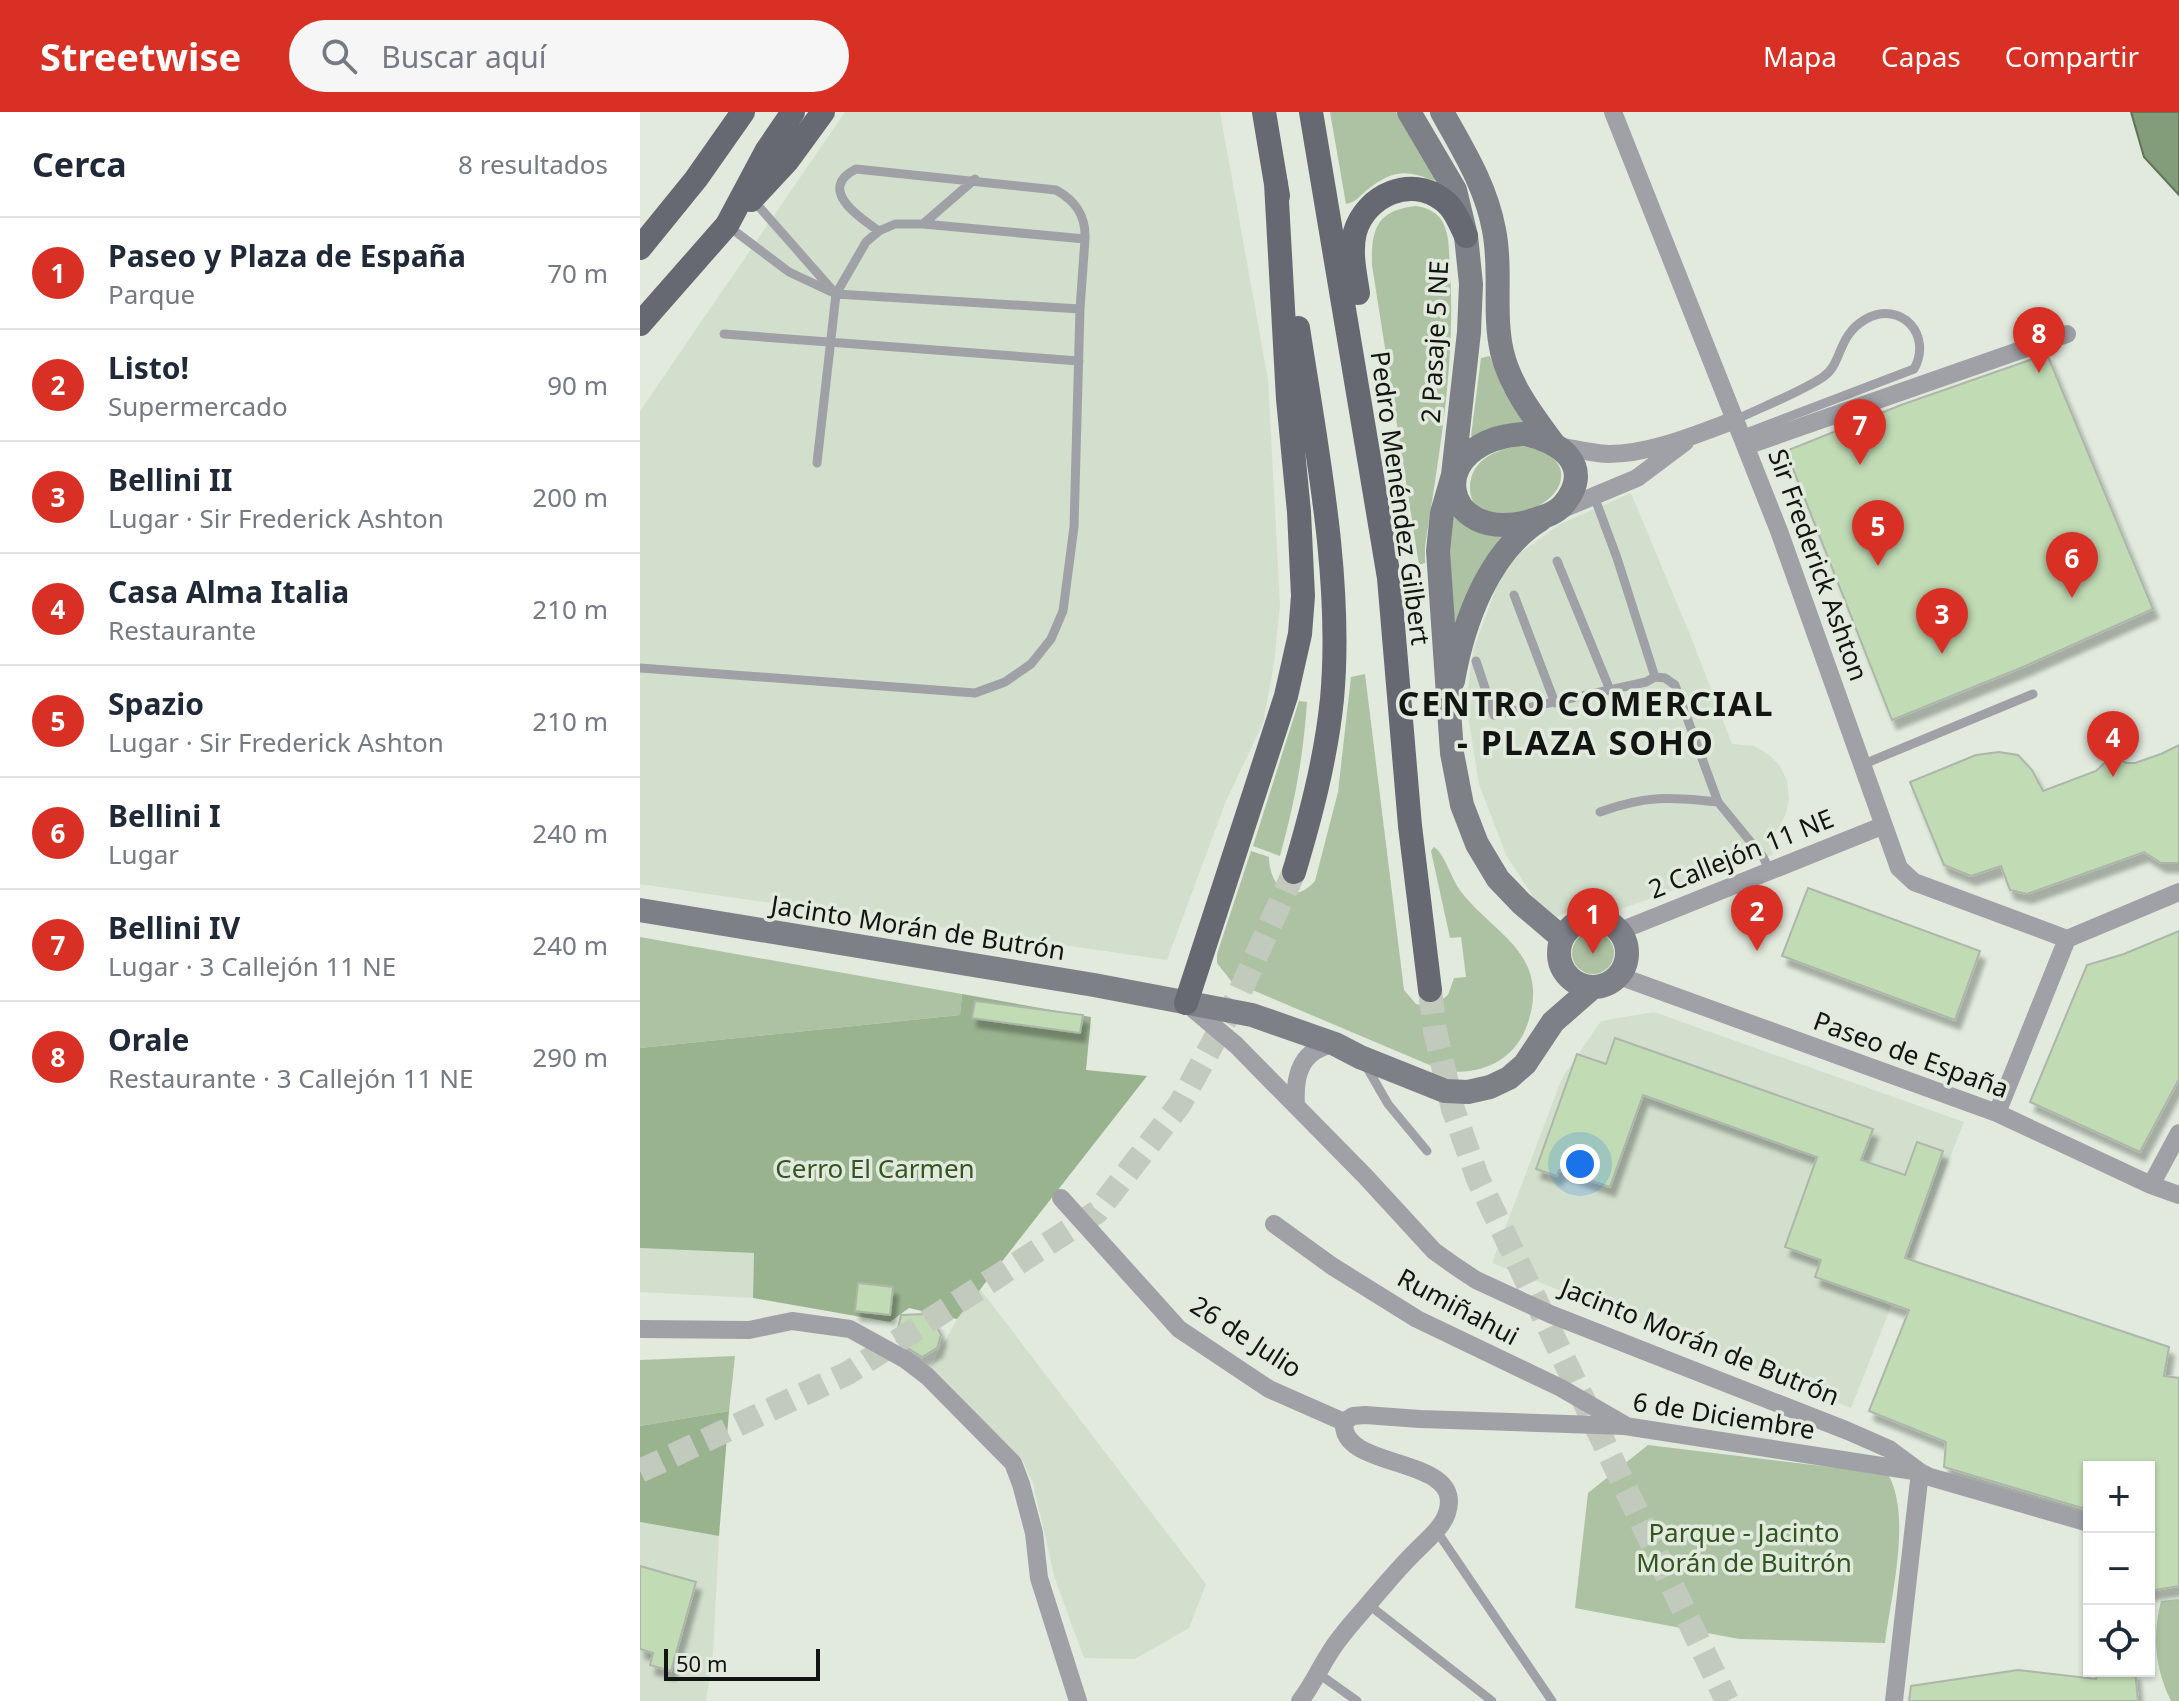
<!DOCTYPE html>
<html lang="es">
<meta charset="utf-8">
<style>
:root{--surface:#fff;--page:#f6f6f7;--text:#1f2937;--muted:#747a83;--line:#e0e1e3;--accent:#d93025}
body{margin:0;font-family:"Noto Sans",sans-serif;background:var(--page);color:var(--text)}
.controls{position:absolute;right:24px;bottom:24px;display:grid;overflow:hidden;border-radius:0px;box-shadow:0 2px 6px #0004}
.controls button{width:72px;height:72px;display:grid;place-items:center;padding:0;border:0;border-bottom:2px solid var(--line);background:var(--surface);color:var(--text);font:40px sans-serif}
.scale{position:absolute;left:24px;bottom:20px;width:156px;box-sizing:border-box;padding-left:8px;border:4px solid #121511;border-top:0;font-size:22px;line-height:28px;white-space:nowrap;color:#121511;-webkit-text-stroke:6px #e1eadd;paint-order:stroke}
.you{position:absolute;left:940px;top:1052px;width:28px;height:28px;margin:-20px;border:6px solid #fff;border-radius:50%;background:#1a73e8;box-shadow:0 0 0 12px #1a73e833}
.badge{display:grid;place-items:center;width:52px;height:52px;border-radius:50%;background:var(--accent);color:#fff;font-size:26px;font-weight:700}
.pin{position:absolute;translate:-50% -66px;filter:drop-shadow(0 2px 4px #0008)}
.pin::after{content:'';position:absolute;top:42px;width:28px;height:24px;background:inherit;clip-path:polygon(0 0,100% 0,50% 100%)}
.list{margin:0;padding:0;list-style:none}
h2{display:flex;justify-content:space-between;align-items:center;height:104px;margin:0;padding:0 32px;font-size:34px}
h2 small{font-size:26px;font-weight:400;color:var(--muted)}
.list li{display:grid;grid-template-columns:52px 1fr auto;gap:24px;align-items:center;box-sizing:border-box;height:112px;padding:0 32px;border-top:2px solid var(--line)}
.list b{display:block;font-size:30px;white-space:nowrap}
.list p{margin:0;font-size:26px;white-space:nowrap;color:var(--muted)}
.list em{font-size:26px;font-style:normal;color:var(--muted)}
.icon{flex:none;width:44px;height:44px;fill:none;stroke:currentColor;stroke-width:2;stroke-linecap:round;stroke-linejoin:round}
.map{position:relative;flex:none;width:1539px;height:1589px;overflow:hidden}
header{display:flex;align-items:center;gap:48px;box-sizing:border-box;height:112px;padding:0 40px;background:var(--accent);color:#fff}
header strong{font-size:38px}
nav{display:flex;gap:44px;margin-inline-start:auto;font-size:28px}
.search{width:560px;height:72px;background:var(--page);display:flex;align-items:center;gap:20px;box-sizing:border-box;padding:0 28px;border-radius:44px;color:var(--muted);font-size:30px}
main{display:flex}
aside{flex:1;background:var(--surface)}
.map>svg:first-child{display:block}
</style>
<header>
<strong>Streetwise</strong>
<div class="search"><svg class="icon" aria-label="search" viewBox="0 0 24 24"><circle cx="10" cy="10" r="6"/><path d="M15 15l6 6"/></svg>Buscar aquí</div>
<nav><a>Mapa</a><a>Capas</a><a>Compartir</a></nav>
</header>
<main>
<aside>
<h2>Cerca<small>8 resultados</small></h2>
<ul class="list">
<li><span class="badge">1</span><div><b>Paseo y Plaza de España</b><p>Parque</p></div><em>70 m</em></li>
<li><span class="badge">2</span><div><b>Listo!</b><p>Supermercado</p></div><em>90 m</em></li>
<li><span class="badge">3</span><div><b>Bellini II</b><p>Lugar · Sir Frederick Ashton</p></div><em>200 m</em></li>
<li><span class="badge">4</span><div><b>Casa Alma Italia</b><p>Restaurante</p></div><em>210 m</em></li>
<li><span class="badge">5</span><div><b>Spazio</b><p>Lugar · Sir Frederick Ashton</p></div><em>210 m</em></li>
<li><span class="badge">6</span><div><b>Bellini I</b><p>Lugar</p></div><em>240 m</em></li>
<li><span class="badge">7</span><div><b>Bellini IV</b><p>Lugar · 3 Callejón 11 NE</p></div><em>240 m</em></li>
<li><span class="badge">8</span><div><b>Orale</b><p>Restaurante · 3 Callejón 11 NE</p></div><em>290 m</em></li>
</ul>
</aside>
<div class="map">
<svg width="1539" height="1589" viewBox="0 0 1539 1589">
<defs>
<filter id="shadow"><feDropShadow dx="5" dy="9" stdDeviation="2" flood-color="#0004"/></filter>
</defs>
<rect width="100%" height="100%" fill="#e1eadd"/>
<path fill="#d2dfcd" d="M205 0H580L628 268 640 492 634 552 623 611 586 689 527 848 0 772V299Z
M991 381 1051 525 1092 632 1114 634 1128 642 1140 654 1147 669 1149 686 1146 702 1137 718 1127 726 1133 743 975 799 957 791 940 793 909 809 866 743 839 672 826 591 833 539 858 471 872 447 920 412Z
M1014 900 1324 1010 1211 1296 852 1151 922 966 961 909Z
M0 1136 114 1141 113 1186 0 1180Z
M340 1177 566 1472 549 1516 495 1547 444 1546 415 1467 393 1371 382 1347 290 1256 317 1207Z
M0 1410 79 1424 73 1541 66 1589H0Z"/>
<path fill="#adc2a3" d="M690 0H756L796 66 794 69C766 57 752 58 727 78 719 84 717 90 706 92Z
M776 94C787 96 796 99 802 109 810 122 809 143 810 158 816 251 799 342 785 435V451L779 453 732 153C731 117 737 98 776 94Z
M850 244 864 279 885 310 838 326 831 324 841 246Z
M879 334C891 336 905 338 914 347 930 363 917 384 900 393 886 400 868 401 852 403 847 400 840 397 836 393 831 388 830 381 830 375 831 347 856 338 879 334Z
M812 401C830 417 842 423 866 424L815 521 806 455Z
M725 562 764 878 776 892 792 895 808 883 814 866 826 865 821 825 810 826 791 739 794 735C805 742 812 769 822 781 854 821 904 840 891 900 886 920 879 934 863 946 845 959 820 963 799 957L591 869 577 851V842L611 739 629 745C629 773 651 796 675 769L698 680 711 565Z
M659 589 667 590C663 647 655 689 640 744L613 734Z
M932 841a21 21 0 1 1 42 0a21 21 0 1 1-42 0Z
M0 825 322 882 320 903 0 936Z
M95 1244 89 1299 0 1314V1248Z
M1008 1333 1248 1362C1272 1405 1251 1483 1245 1531L1099 1527 935 1496 948 1381Z
M1539 1487V1589H1531C1515 1556 1512 1525 1521 1489Z"/>
<path fill="#9ab38f" d="M322 882 451 905 446 958 507 964 317 1207 269 1196 250 1210 113 1186 114 1141 0 1136V936L320 903Z
M89 1299 79 1424 0 1410V1314Z"/>
<path fill="#839c79" stroke="#61745a" stroke-width="2" d="M1491 0H1539V83L1504 45Z"/>
<path fill="#c1dbb5" stroke="#adb6aa" stroke-width="2" filter="url(#shadow)" d="M1407 242 1513 497 1383 555 1252 608 1146 339 1261 293Z
M1539 633V751H1521L1504 740 1387 782 1370 778 1361 754 1331 764 1304 753 1270 670 1336 643 1359 640 1378 643 1392 658 1403 679 1456 659 1471 645 1487 651H1495L1521 642Z
M1168 776 1340 839 1315 908 1142 844Z
M1539 819V967L1500 1040 1390 990 1447 853 1484 842Z
M335 889 443 903 440 921 332 906Z
M975 926 1233 1017 1221 1048 1265 1063 1277 1030 1303 1039 1265 1146 1529 1235 1524 1264 1539 1266V1474L1509 1479V1355H1449V1398L1304 1355 1306 1330 1229 1299 1269 1198 1175 1165 1181 1148 1145 1135 1177 1045 1003 983 970 1075 919 1058 917 1064 896 1057 937 942 966 952Z
M218 1171 253 1175 250 1203 215 1199Z
M284 1202 295 1210 301 1223 297 1236 282 1245 257 1229 256 1225 261 1203Z
M0 1454 56 1470 31 1559 10 1553 13 1541 0 1537Z
M1378 1558 1456 1567 1457 1559H1495L1498 1589H1269L1271 1574Z"/>
<g fill="none" stroke-linecap="round" stroke-linejoin="round">
<path stroke="#c2cabe" stroke-width="24" stroke-dasharray="24 12" stroke-linecap="butt" d="M790 878 795 919 813 997 838 1067 1087 1589
M0 1359 208 1261 457 1100 540 992 598 884 654 760"/>
<path stroke="#a0a1a7" stroke-width="9" d="M114 89 194 180
M283 112 335 67
M88 114 149 160 196 182 440 197
M239 119C220 106 176 77 216 57L416 78C436 89 446 104 445 127
M84 222 439 249
M1095 308C1120 296 1161 280 1183 265 1203 252 1196 224 1226 207 1261 188 1293 223 1274 257L1101 323
M917 449 970 578
M874 483 915 591
M836 549 854 603 1006 570 1015 565 977 446 954 384
M0 556 335 581 365 570 391 552 411 527 423 499 434 415 440 197 445 127 283 112H255L239 119 226 130 196 182 177 351
M1015 565 1025 566 1035 573 1078 690 1123 745 1130 759
M1224 652 1393 582
M960 700C1006 683 1030 685 1078 690
M726 954 748 992 787 1039
M796 1418 912 1589
M729 1493 852 1589
M679 1562 717 1589"/>
<path stroke="#a0a1a7" stroke-width="18" d="M973 0 1139 419 1259 756 1274 770 1427 827
M918 334C935 337 951 341 968 342 1010 342 1055 323 1095 308
M1106 334 1427 222
M918 399 997 366 1045 330
M980 819 1242 714
M979 864 1357 1001 1511 1073 1539 1083
M546 891 596 933 725 1064 794 1139 815 1154 836 1168 910 1202 1208 1319 1249 1337 1280 1360
M656 993C654 963 661 937 695 932
M1357 1001 1427 827 1539 780
M1511 1073 1539 1021
M421 1086 539 1217 629 1277 704 1310C700 1360 826 1342 807 1401 802 1417 783 1431 772 1443 757 1458 745 1473 731 1489 717 1506 700 1523 689 1542 679 1557 672 1574 660 1589
M634 1112 692 1154 777 1207 921 1276 985 1313
M0 1217 109 1218 152 1209 210 1217 266 1248 287 1264 373 1351 381 1372 394 1421 399 1466 438 1589
M704 1310 713 1304 725 1303 780 1307 985 1314 1280 1360 1290 1365 1449 1411
M1254 1589 1280 1360"/>
<path stroke="#7e8088" stroke-width="24" d="M769 0 815 78 826 124 831 172 829 220 813 363 802 401 798 439 812 641 822 693 837 732 858 767 881 791 921 825
M802 0C823 38 846 74 854 118 862 158 853 201 862 240 870 274 893 304 913 331
M883 322C920 328 956 355 923 393 914 403 902 405 890 409 799 434 782 329 883 322Z
M813 569C823 512 848 440 900 408
M0 798 454 873 612 903 695 932 720 945 805 979 828 980 850 975 869 966 885 952 913 910 953 875
M919 841a34 34 0 1 1 68 0a34 34 0 1 1-68 0Z"/>
<path stroke="#666872" stroke-width="24" d="M624 0 638 84
M671 0 749 466 770 714 790 878
M111 88 148 48 183 0
M0 136 56 67 103 0
M718 181C715 161 710 140 715 120 726 83 771 63 803 88 814 96 820 111 826 124
M0 212 87 113 127 38 153 0
M654 760C671 703 686 646 692 587 703 468 676 334 658 216
M546 891 646 584 660 522 663 484 659 400 648 287 636 71"/>
</g>
<g text-anchor="middle" stroke-width="7" stroke-linejoin="round" paint-order="stroke">
<g font-size="26" fill="#121511" stroke="#e1eadd">
<text transform="translate(795 230) rotate(-87)" y="9">2 Pasaje 5 NE</text>
<text transform="translate(760 386) rotate(82)" y="9">Pedro Menéndez Gilbert</text>
<text transform="translate(1178 453) rotate(70)" y="9">Sir Frederick Ashton</text>
<text transform="translate(1101 742) rotate(-22)" y="9">2 Callejón 11 NE</text>
<text transform="translate(278 816) rotate(9)" y="9">Jacinto Morán de Butrón</text>
<text transform="translate(1271 943) rotate(20)" y="9">Paseo de España</text>
<text transform="translate(818 1195) rotate(28)" y="9">Rumiñahui</text>
<text transform="translate(606 1225) rotate(33)" y="9">26 de Julio</text>
<text transform="translate(1060 1230) rotate(22)" y="9">Jacinto Morán de Butrón</text>
<text transform="translate(1084 1304) rotate(9)" y="9">6 de Diciembre</text>
</g>
<g font-size="26" fill="#335521" stroke="#e1eadd">
<text x="235" y="1066">Cerro El Carmen</text>
<text x="1104" y="1430">Parque - Jacinto<tspan x="1104" dy="30">Morán de Buitrón</tspan></text>
</g>
<g font-size="34" font-weight="bold" letter-spacing="2" fill="#121511" stroke="#e1eadd">
<text x="946" y="604">CENTRO COMERCIAL<tspan x="946" dy="39">- PLAZA SOHO</tspan></text>
</g>
</g>
</svg>
<div class="controls">
<button>+</button>
<button>−</button>
<button><svg class="icon" aria-label="locate" viewBox="0 0 24 24"><circle cx="12" cy="12" r="6"/><path d="M12 2v4M12 18v4M2 12h4M18 12h4"/></svg></button>
</div>
<div class="scale">50 m</div>
<div class="you"></div>
<div class="pin badge" style="left:953px;top:842px">1</div>
<div class="pin badge" style="left:1117px;top:839px">2</div>
<div class="pin badge" style="left:1302px;top:542px">3</div>
<div class="pin badge" style="left:1473px;top:665px">4</div>
<div class="pin badge" style="left:1238px;top:454px">5</div>
<div class="pin badge" style="left:1432px;top:486px">6</div>
<div class="pin badge" style="left:1220px;top:353px">7</div>
<div class="pin badge" style="left:1399px;top:261px">8</div>
</div>
</main>
